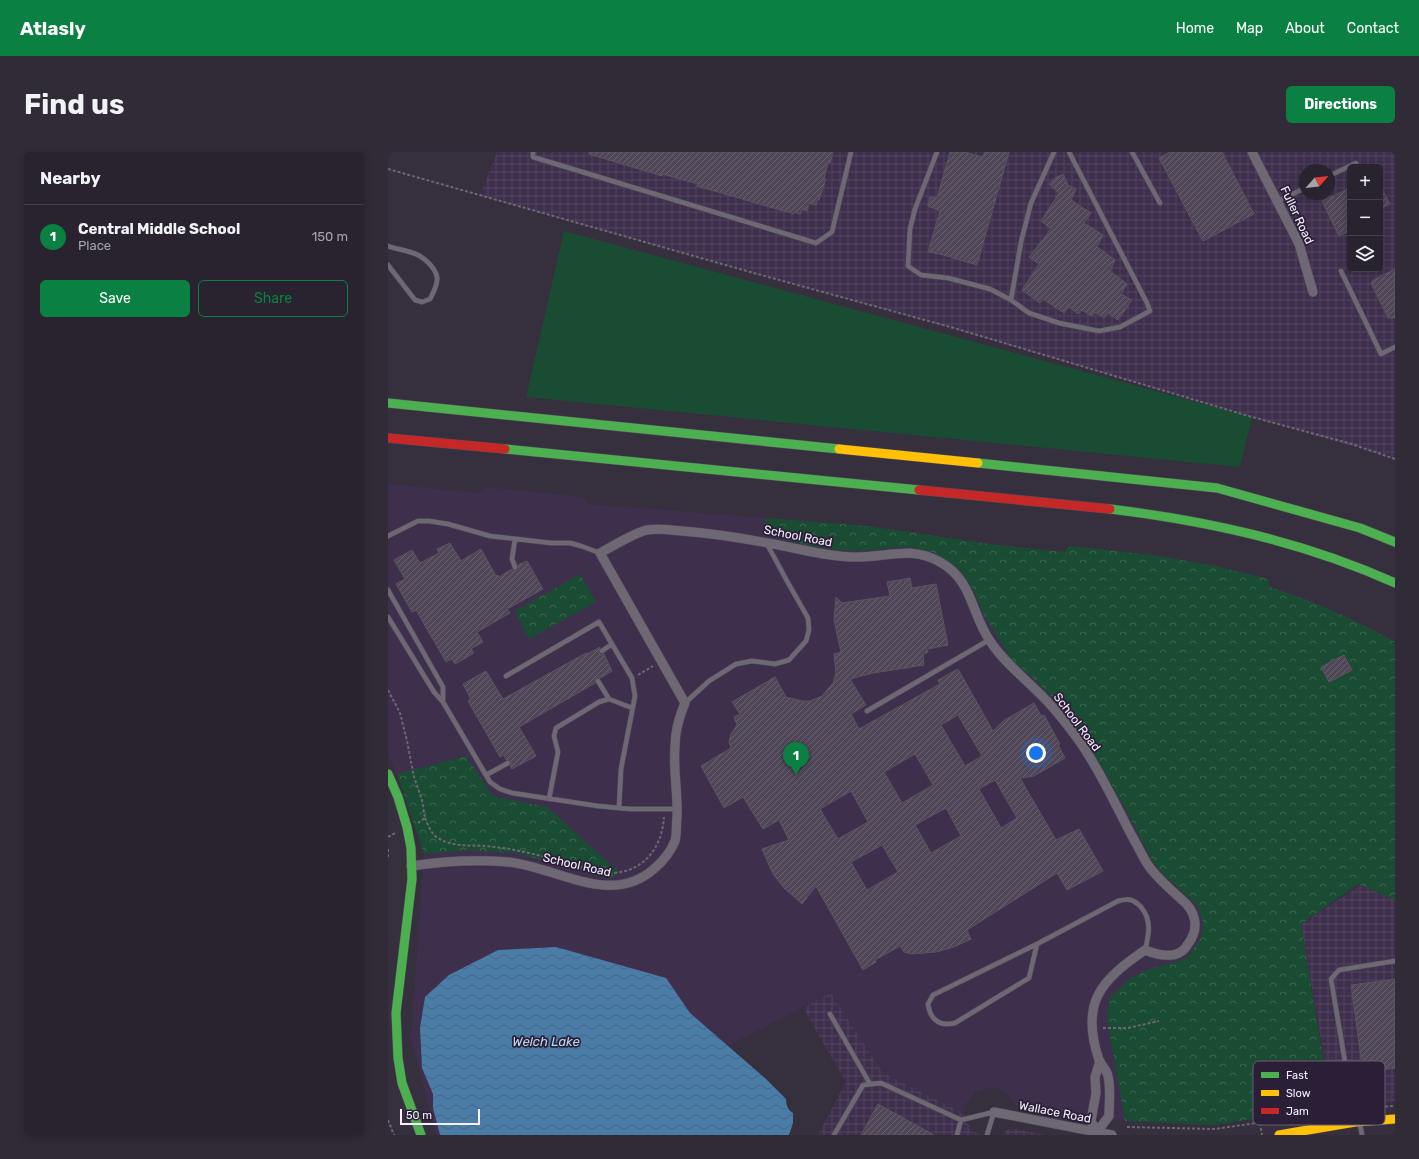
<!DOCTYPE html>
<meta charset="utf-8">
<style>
:root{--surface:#28232e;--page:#302b36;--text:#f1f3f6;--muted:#a5a4aa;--line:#44404a;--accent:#0b8043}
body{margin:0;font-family:Rubik,sans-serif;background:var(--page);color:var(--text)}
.controls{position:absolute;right:12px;top:12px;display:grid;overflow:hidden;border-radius:6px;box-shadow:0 2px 10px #0003}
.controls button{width:36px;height:36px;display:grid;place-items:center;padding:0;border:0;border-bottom:1px solid var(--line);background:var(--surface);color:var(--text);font:20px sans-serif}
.compass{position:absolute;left:911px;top:12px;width:36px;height:36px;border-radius:50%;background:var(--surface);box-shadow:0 2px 10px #0003;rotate:63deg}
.scale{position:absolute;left:12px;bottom:10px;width:80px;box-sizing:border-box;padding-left:4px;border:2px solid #f6f0fe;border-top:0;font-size:11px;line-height:14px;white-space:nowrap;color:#f6f0fe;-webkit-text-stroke:3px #2b1f38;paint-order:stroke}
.you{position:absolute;left:648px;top:601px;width:14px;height:14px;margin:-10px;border:3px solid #fff;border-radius:50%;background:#1a73e8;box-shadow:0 0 0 6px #1a73e833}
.badge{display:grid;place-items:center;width:26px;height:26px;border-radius:50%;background:var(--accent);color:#fff;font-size:13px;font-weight:700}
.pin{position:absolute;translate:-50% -33px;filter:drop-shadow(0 1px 2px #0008)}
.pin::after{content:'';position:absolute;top:21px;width:14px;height:12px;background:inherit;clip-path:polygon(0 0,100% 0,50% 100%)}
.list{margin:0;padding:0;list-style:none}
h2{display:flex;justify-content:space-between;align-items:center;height:52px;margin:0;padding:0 16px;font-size:17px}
h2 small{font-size:13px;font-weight:400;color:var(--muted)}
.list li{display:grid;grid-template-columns:26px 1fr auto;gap:12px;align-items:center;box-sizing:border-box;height:64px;padding:0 16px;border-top:1px solid var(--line)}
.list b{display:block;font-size:15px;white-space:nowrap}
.list p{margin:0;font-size:13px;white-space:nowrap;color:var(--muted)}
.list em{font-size:13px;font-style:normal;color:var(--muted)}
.actions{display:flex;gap:8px;padding:12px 16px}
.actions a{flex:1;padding:9px 0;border:1px solid var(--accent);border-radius:6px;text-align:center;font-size:14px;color:var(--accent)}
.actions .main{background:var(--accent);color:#fff}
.icon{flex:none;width:22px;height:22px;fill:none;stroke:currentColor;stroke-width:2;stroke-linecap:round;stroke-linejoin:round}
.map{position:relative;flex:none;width:1007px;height:983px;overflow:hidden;border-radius:6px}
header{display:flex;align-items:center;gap:24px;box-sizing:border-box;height:56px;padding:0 20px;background:var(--accent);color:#fff}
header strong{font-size:19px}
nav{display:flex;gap:22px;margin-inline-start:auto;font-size:14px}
.intro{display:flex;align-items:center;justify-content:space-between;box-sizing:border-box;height:96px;padding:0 24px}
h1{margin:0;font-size:28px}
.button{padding:10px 18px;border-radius:6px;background:var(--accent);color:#fff;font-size:14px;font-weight:700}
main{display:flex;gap:24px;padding:0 24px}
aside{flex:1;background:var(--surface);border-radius:6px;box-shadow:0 2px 10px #0003}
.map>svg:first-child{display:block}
</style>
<header>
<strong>Atlasly</strong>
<nav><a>Home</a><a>Map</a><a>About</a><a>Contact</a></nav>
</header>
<div class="intro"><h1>Find us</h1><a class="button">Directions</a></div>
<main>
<aside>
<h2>Nearby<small></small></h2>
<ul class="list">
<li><span class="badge">1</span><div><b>Central Middle School</b><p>Place</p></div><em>150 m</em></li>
</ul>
<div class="actions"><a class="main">Save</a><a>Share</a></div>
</aside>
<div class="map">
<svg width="1007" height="983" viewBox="0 0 1007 983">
<defs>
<pattern id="industrial-grid" width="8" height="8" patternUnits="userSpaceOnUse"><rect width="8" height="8" fill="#3e304d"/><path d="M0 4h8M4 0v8" fill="none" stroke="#51445f"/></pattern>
<pattern id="forest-crowns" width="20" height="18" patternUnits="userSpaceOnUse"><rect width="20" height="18" fill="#1a4c33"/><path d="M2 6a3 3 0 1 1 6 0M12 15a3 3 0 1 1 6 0" fill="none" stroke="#3c6652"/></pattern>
<pattern id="water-waves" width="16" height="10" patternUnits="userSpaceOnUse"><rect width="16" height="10" fill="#4a7ca8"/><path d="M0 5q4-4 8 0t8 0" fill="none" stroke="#4a657f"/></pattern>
<pattern id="building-hatch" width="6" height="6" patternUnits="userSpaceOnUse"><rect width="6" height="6" fill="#4f4758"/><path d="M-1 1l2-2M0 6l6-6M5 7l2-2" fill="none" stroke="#696271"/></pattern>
</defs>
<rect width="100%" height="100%" fill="#362f3d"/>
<path fill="#3e304d" d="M0 332 90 341 99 335 195 345 199 352 479 374 602 392 677 400 681 394 765 403 828 414 880 427 882 435 918 447 988 479 1007 490V748L970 732 913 772 943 954 827 973 682 966 633 957 627 953 624 947 616 940 607 936H602L597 937 588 940 576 954 575 961 494 920 443 841 166 983H48L23 887 36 702 9 622 0 604Z"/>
<path fill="url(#industrial-grid)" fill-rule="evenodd" d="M109 0H1007V307L538 169 92 44ZM962 15H992V117H962ZM917 18H941V42H917Z
M973 733 1007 748V950L979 952 945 957 913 772Z
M443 841 494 920 575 961 583 979 595 983H430L458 930 415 856Z
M622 976 658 983H613Z"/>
<path fill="#1a4c33" d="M176 79 864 265 852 315 138 245Z"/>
<path fill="url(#forest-crowns)" d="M378 366 479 374 602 392 677 400 681 394 765 403 828 414 880 427 882 435C925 449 967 467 1007 490V748L970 732 913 772 943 954 827 973 737 969 719 866 722 846 740 828 756 819 799 806 813 786 815 770 809 753 777 724 765 710 738 658 698 588 671 552 644 525 624 508 596 463 582 432 570 416 547 401 528 396 509 395 474 399 443 397 418 393 376 382Z
M192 422 208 450 141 487 127 459Z
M78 604 105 644 159 655 230 719 223 727 128 701 80 698 36 702 9 622Z"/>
<path fill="url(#water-waves)" d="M168 795 278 826 302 861 377 926 398 947C398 953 400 958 405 961V971L401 983H52L45 956V942L34 916 32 876 37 845 61 823 110 798Z"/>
<path fill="url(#building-hatch)" stroke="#5a5460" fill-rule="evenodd" d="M201 0H445L442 11 440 10 436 27H438L431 48H429L428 53 421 51 419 59 414 57 412 62 406 60V62L309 34 310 32 274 22V24L201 2Z
M562 0H576L595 5 597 0H621L589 113 552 102 540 100 552 59 540 54 542 45 549 46Z
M782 0H834L866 62 815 89 771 6Z
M675 22 680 33 688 37 683 48 703 61 696 71 715 83 709 95 727 108 722 119 739 132 733 142 744 148 730 168 720 161 716 166 707 160 704 164 693 158 690 162 681 155 676 161 655 147 652 151 634 138 651 112 641 105 663 77 653 69 671 41 661 32 667 26Z
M992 33 1002 52 992 57Z
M962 36V79L951 84 934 49Z
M1007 117V166H1000L983 131 985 128Z
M62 391 73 409 93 397 108 424 110 423 111 425 124 417 129 418 131 416 130 413 139 409 155 437 119 457 122 461 89 480 95 490 83 497 86 501 67 512 64 507 58 510 28 458 24 460 8 432 17 427 6 408 24 398 32 411 51 401 49 397Z
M522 426 524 436 548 432 560 493 540 497 539 501 535 502 536 513 485 521 462 527 478 553 463 562 471 577 552 532 550 528 570 517 605 579 615 569 646 551 653 564 656 563 672 592 670 593 677 606 646 624 632 626 668 688 691 677 715 719 679 738 669 721 579 778 583 787 566 795 548 800 523 802 516 800 512 794 487 808 488 810 475 818 428 734 414 752 396 736 385 722 374 697 401 688 391 668 375 677 355 645 336 656 313 614 343 596 341 590 343 582 349 573 346 565 352 562 344 550 387 525 398 545 414 549H422L434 544 445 531 448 521 446 502 453 500 446 468 448 445 454 451 502 444 499 430ZM570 563 594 604 577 614 553 573ZM527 602 545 633 514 651 496 620ZM607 628 629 666 613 676 591 637ZM463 639 480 670 450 687 432 657ZM558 656 573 684 543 701 527 673ZM494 693 510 720 479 738 463 710Z
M212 495 211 501 213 503 216 502 224 519 212 526H208L207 528V531L131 575 148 604 124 617 122 614 124 611 122 608H118L116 603 112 605 80 549 83 547 75 532 98 519 115 547 198 501 199 502Z
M956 503 964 518 941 530 933 515Z
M1007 827V916L975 920 963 833Z
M490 952 546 983H473Z"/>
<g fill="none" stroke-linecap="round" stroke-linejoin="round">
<g stroke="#514c58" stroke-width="5.5">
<path id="lane" d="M145 0V5L428 91 444 80 463 0
M549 0 527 57 522 77 520 114 533 123 560 126 602 137 623 148 641 161 671 171 711 179 732 175 762 159 759 151 681 0
M744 0 772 51
M941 24 968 11
M890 49 917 36
M0 94C8 97 17 98 25 101 35 104 47 115 49 125 50 133 45 141 42 147L34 150 27 148 0 113
M953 119 993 202 1007 195
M623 148 633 90 643 51 666 0
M0 384 30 369H41L60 372 102 384 163 391H182L193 394 212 401
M127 387 124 407 127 415
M0 438 55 535V550
M0 465 46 540 55 550 102 630 112 637 124 641 210 654 242 657H289
M214 499 224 492
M118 524 211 470 244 526 247 544 233 617 231 656
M210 529 221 547
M297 551 321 529 348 512 364 509 387 512 401 508 418 489 421 478 420 466 399 429 379 392
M479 559 601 488
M98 623 120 611
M161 647 170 600 166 584 168 576 211 550 221 547 244 556
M649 792 641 826 567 871C551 875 542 867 540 852L545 843 649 792 730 749C741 746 745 747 753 755 764 768 761 783 757 798
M442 862 482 932
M967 969 943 827 951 818 1007 809
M972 972 974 983
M446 983 475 933 493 931 573 968 606 960 599 983
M569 983 573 968"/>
</g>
<g stroke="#514c58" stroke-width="10">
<path id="street" d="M864 0 911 92 925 140
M23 714C56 709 88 707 120 710 170 715 223 756 267 716 275 709 283 699 287 689 289 682 288 672 289 665 290 641 285 618 287 595 287 579 291 565 297 551L212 401C223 395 248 380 259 378 270 376 283 378 294 379 333 382 372 389 410 397 429 401 448 405 466 405 498 406 521 393 552 410 585 428 583 462 602 489 615 509 634 524 650 540 666 555 679 572 692 590 713 620 728 654 745 686 750 694 754 704 760 713 769 726 781 736 793 747 808 759 812 776 800 792 798 796 795 799 791 801 781 806 767 802 757 798 712 829 692 851 711 908 713 913 719 918 720 924 723 937 721 951 721 964L709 980
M606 960 724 983
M709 980 703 969 708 941 707 925 712 909"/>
</g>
<g stroke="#514c58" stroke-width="10">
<path id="fast" d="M0 251 451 297
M117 297 531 338
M590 311 829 336 972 376 1007 390
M722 357C821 369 916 390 1007 431
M0 622 10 645 19 675 23 696 24 727 8 861 10 906 14 931 33 983"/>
</g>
<g stroke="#514c58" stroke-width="10">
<path id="slow" d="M451 297 590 311
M891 983 967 970 1007 967"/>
</g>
<g stroke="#514c58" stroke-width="10">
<path id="jam" d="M0 286 117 297
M531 338 722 357"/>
</g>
<path stroke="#6c6772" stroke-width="2" stroke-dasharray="3 2" stroke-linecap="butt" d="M0 17 362 120 566 176 864 265 964 292 1007 307
M250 523 265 514
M0 538 12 561 19 589 26 625 34 648 37 666 30 671
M37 666C40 673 43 682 50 686 64 695 81 693 97 694 107 695 117 696 127 698 147 702 167 707 186 713 198 717 212 722 225 721 257 719 274 695 276 665
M0 685 9 680
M0 697V706
M715 876H740L771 869
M972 956 1007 954
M0 968 6 983
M872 971 874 983
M739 975 827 977 958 958"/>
<use href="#lane" stroke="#6d6873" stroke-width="4.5"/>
<use href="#street" stroke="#6d6873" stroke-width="9"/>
<use href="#fast" stroke="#4caf50" stroke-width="9"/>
<use href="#slow" stroke="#ffc107" stroke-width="9"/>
<use href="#jam" stroke="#c62828" stroke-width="9"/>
</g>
<g text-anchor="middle" stroke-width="3.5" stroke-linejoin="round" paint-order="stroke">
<g font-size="12" fill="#f6f0fe" stroke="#2b1f38">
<text transform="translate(909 63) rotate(65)" y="4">Fuller Road</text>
<text transform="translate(410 384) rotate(11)" y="4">School Road</text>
<text transform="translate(689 570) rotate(53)" y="4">School Road</text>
<text transform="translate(189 713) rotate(13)" y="4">School Road</text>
<text transform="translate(667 960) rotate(11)" y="4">Wallace Road</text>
</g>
<g font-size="13" font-style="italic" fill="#bcdaf5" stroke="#2b1f38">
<text x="158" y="894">Welch Lake</text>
</g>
</g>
<rect x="865" y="909" width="132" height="64" rx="6" fill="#2b1f38" stroke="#685e73" stroke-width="1"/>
<rect x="873" y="920" width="18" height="6" fill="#4caf50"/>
<rect x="873" y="938" width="18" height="6" fill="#ffc107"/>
<rect x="873" y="956" width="18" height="6" fill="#c62828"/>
<g font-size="11" fill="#f6f0fe">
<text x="898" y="927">Fast</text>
<text x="898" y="945">Slow</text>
<text x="898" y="963">Jam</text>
</g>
</svg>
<div class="controls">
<button>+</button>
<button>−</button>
<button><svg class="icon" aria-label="layers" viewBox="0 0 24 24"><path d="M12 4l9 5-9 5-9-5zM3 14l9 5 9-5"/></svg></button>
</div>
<svg class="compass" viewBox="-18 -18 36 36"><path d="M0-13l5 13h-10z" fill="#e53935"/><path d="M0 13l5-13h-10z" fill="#a5a4aa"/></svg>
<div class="scale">50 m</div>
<div class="you"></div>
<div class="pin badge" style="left:408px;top:623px">1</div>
</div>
</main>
